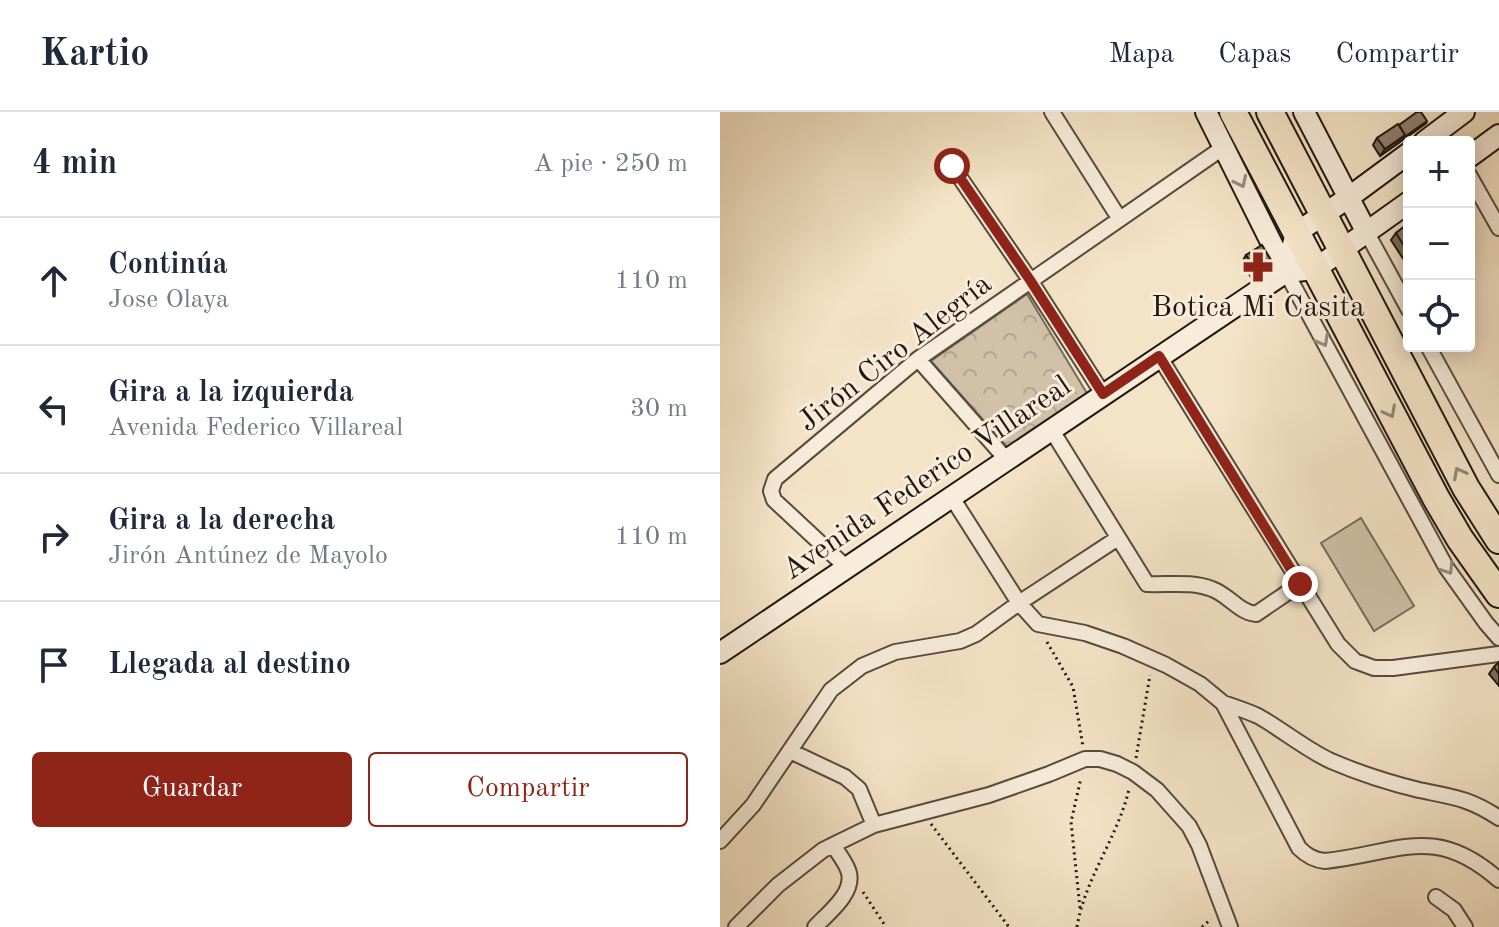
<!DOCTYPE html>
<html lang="es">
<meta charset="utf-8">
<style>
:root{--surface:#fff;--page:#f2f2f3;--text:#1f2937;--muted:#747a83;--line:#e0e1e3;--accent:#8f2418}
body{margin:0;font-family:"Old Standard TT",serif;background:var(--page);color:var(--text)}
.controls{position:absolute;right:24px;top:24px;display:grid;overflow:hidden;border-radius:8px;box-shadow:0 4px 20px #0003}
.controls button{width:72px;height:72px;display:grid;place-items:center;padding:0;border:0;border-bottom:2px solid var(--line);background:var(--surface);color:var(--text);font:40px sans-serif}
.stop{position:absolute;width:24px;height:24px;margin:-18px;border:6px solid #8f2418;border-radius:50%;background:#fff}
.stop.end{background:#8f2418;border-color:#fff;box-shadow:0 2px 8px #0008}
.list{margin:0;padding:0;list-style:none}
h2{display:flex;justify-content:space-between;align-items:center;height:104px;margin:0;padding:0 32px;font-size:34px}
h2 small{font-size:26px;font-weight:400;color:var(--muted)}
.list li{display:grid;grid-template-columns:52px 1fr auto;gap:24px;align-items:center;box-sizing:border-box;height:128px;padding:0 32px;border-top:2px solid var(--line)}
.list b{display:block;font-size:30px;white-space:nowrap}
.list p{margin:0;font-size:26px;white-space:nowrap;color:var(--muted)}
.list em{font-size:26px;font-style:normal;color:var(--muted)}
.actions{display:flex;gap:16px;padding:24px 32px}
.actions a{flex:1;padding:18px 0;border:2px solid var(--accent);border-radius:8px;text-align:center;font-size:28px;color:var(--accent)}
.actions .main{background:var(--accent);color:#fff}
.icon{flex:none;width:44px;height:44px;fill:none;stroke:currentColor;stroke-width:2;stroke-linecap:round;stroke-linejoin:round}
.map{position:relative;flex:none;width:779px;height:815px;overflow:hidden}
header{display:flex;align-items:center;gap:48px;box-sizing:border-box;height:112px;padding:0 40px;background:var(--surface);border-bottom:2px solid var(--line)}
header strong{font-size:38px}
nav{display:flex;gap:44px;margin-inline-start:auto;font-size:28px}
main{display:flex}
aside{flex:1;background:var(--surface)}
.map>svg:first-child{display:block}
</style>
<header>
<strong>Kartio</strong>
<nav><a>Mapa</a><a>Capas</a><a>Compartir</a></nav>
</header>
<main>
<aside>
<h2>4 min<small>A pie · 250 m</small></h2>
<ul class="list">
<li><svg class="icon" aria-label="ahead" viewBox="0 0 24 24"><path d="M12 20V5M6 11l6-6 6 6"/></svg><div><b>Continúa</b><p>Jose Olaya</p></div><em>110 m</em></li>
<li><svg class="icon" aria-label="left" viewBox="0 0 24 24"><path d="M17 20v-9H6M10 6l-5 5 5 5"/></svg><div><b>Gira a la izquierda</b><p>Avenida Federico Villareal</p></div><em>30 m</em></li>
<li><svg class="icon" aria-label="right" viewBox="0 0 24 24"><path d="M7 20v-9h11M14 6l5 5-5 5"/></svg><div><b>Gira a la derecha</b><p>Jirón Antúnez de Mayolo</p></div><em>110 m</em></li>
<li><svg class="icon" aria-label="arrive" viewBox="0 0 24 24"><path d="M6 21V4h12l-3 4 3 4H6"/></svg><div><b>Llegada al destino</b></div></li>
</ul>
<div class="actions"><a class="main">Guardar</a><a>Compartir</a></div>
</aside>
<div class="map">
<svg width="779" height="815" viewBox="0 0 779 815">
<defs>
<pattern id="park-crowns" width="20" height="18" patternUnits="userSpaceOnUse" patternTransform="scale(2)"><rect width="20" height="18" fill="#d0c1a8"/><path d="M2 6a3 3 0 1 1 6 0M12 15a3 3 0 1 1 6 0" fill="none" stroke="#b2a590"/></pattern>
</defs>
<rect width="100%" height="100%" fill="#f4e4c7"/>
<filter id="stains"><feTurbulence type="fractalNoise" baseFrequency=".0025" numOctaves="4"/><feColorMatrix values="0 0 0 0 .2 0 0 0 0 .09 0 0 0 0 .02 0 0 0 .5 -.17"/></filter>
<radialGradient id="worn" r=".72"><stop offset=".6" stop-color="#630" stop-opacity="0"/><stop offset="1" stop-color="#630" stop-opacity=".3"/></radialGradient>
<path fill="#d0c1a8" stroke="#786c5c" stroke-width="2" d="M641 406 694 494 654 519 601 431Z"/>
<path fill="url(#park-crowns)" stroke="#786c5c" stroke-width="2" d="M307 182 368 283 288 336 211 249Z"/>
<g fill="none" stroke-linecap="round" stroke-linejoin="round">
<g stroke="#564a3e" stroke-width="18">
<path id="street" d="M332 0 399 106
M232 54 310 168 383 282
M749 63 779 116
M647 121 689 198
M566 160 726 455 766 511 779 526
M708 234 779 363
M439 244 618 532 635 549 654 556H673L779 542
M198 247 286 347
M331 317 427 472C448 473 472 469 492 477 509 483 518 500 536 502L580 472
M231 384 299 491 318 512 365 521 403 534 446 553 480 572 503 591 579 736C587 744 594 748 605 749 680 741 714 711 779 768
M126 455 54 388 51 379 55 367 198 247 504 35
M503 591C515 595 527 599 538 604 563 618 585 637 611 649 639 661 670 671 699 678 733 685 749 686 779 706
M70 639 125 665 139 677 154 713
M0 729 33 693 111 578 142 554 175 540 240 529 256 522 299 491 398 426
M716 785 734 798 745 815
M16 815 58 773 103 738 113 733 154 713 269 683 329 662 365 647H380L397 652 413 660 437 678 469 714 479 733 510 815
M95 815C107 802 134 782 129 761 127 752 118 741 113 733"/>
</g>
<g stroke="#211610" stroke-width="24">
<path id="secondary" d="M486 0 566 160
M584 0 647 121
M704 30 744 0
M749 45 779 23
M566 160 576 121 628 86 689 41
M0 541 566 160 595 157 689 90"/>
</g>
<g stroke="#211610" stroke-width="30">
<path id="highway" d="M513 0 716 386 740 427 779 482
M550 0 746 376 779 428"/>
</g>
<path stroke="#211610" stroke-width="3" stroke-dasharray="2 4" stroke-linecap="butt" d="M327 530 353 575 363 635
M416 646 430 563
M211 712 289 815
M143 780 166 815
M360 796 351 710 361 666
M357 815C365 766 398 725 409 677
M482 815 491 807"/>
<use href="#street" stroke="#f8eddb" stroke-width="14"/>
<use href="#secondary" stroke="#f8eddb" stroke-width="20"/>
<use href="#highway" stroke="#f4e4c7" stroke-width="26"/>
</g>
<path fill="#7b6f5f" stroke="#211610" stroke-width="2" d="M705 12 660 44 653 33 657 26 679 13Z
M689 111V156L671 128 676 121Z
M526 143 547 154 531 165 522 150Z
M779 550V574L769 562 774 555Z"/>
<path fill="#645a4e" stroke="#211610" stroke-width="2" d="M707 9 705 12 660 44 665 37Z
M551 148 547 154 531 165 535 158Z"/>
<path fill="#8f816f" stroke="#211610" stroke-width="2" d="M697 0H701L707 9 683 26 685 23 679 13Z
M678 12 685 23 665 37 657 26Z
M689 111V142L676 121Z
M542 133 551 148 535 158 526 143Z
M779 550V562L774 555Z"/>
<defs><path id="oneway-chevron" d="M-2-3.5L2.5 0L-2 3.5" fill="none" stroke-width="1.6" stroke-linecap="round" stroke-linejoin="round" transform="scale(2)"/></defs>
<g stroke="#978c80">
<use href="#oneway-chevron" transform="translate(521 70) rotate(64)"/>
<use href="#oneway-chevron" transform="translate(603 229) rotate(62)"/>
<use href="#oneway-chevron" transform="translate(728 457) rotate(57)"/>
</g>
<g stroke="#958775">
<use href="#oneway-chevron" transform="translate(670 300) rotate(62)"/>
<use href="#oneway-chevron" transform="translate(739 361) rotate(-118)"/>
</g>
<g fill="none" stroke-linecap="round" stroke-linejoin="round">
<path stroke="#8f2418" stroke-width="10" d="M232 54 310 168 383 282 439 244 580 472"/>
</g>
<defs>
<g id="pharmacy-bare" transform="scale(2.4)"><path d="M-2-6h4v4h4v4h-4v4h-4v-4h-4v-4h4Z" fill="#8f2418" stroke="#f8eddb" stroke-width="2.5" paint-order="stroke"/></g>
</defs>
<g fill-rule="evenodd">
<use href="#pharmacy-bare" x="538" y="155"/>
</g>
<g text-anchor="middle" stroke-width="6" stroke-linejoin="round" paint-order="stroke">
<g font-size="30" fill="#211610" stroke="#f8eddb">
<text x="538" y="204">Botica Mi Casita</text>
</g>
<g font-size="30" fill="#211610" stroke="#f8eddb">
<text transform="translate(174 240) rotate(-38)" y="10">Jirón Ciro Alegría</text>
<text transform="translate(206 365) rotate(-34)" y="10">Avenida Federico Villareal</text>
</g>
</g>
<rect width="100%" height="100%" filter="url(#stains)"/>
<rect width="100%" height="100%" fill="url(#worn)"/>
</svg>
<div class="controls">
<button>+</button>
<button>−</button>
<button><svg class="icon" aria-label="locate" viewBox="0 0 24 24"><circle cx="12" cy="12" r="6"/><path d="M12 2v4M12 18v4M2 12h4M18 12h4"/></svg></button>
</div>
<div class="stop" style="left:232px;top:54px"></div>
<div class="stop end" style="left:580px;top:472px"></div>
</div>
</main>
